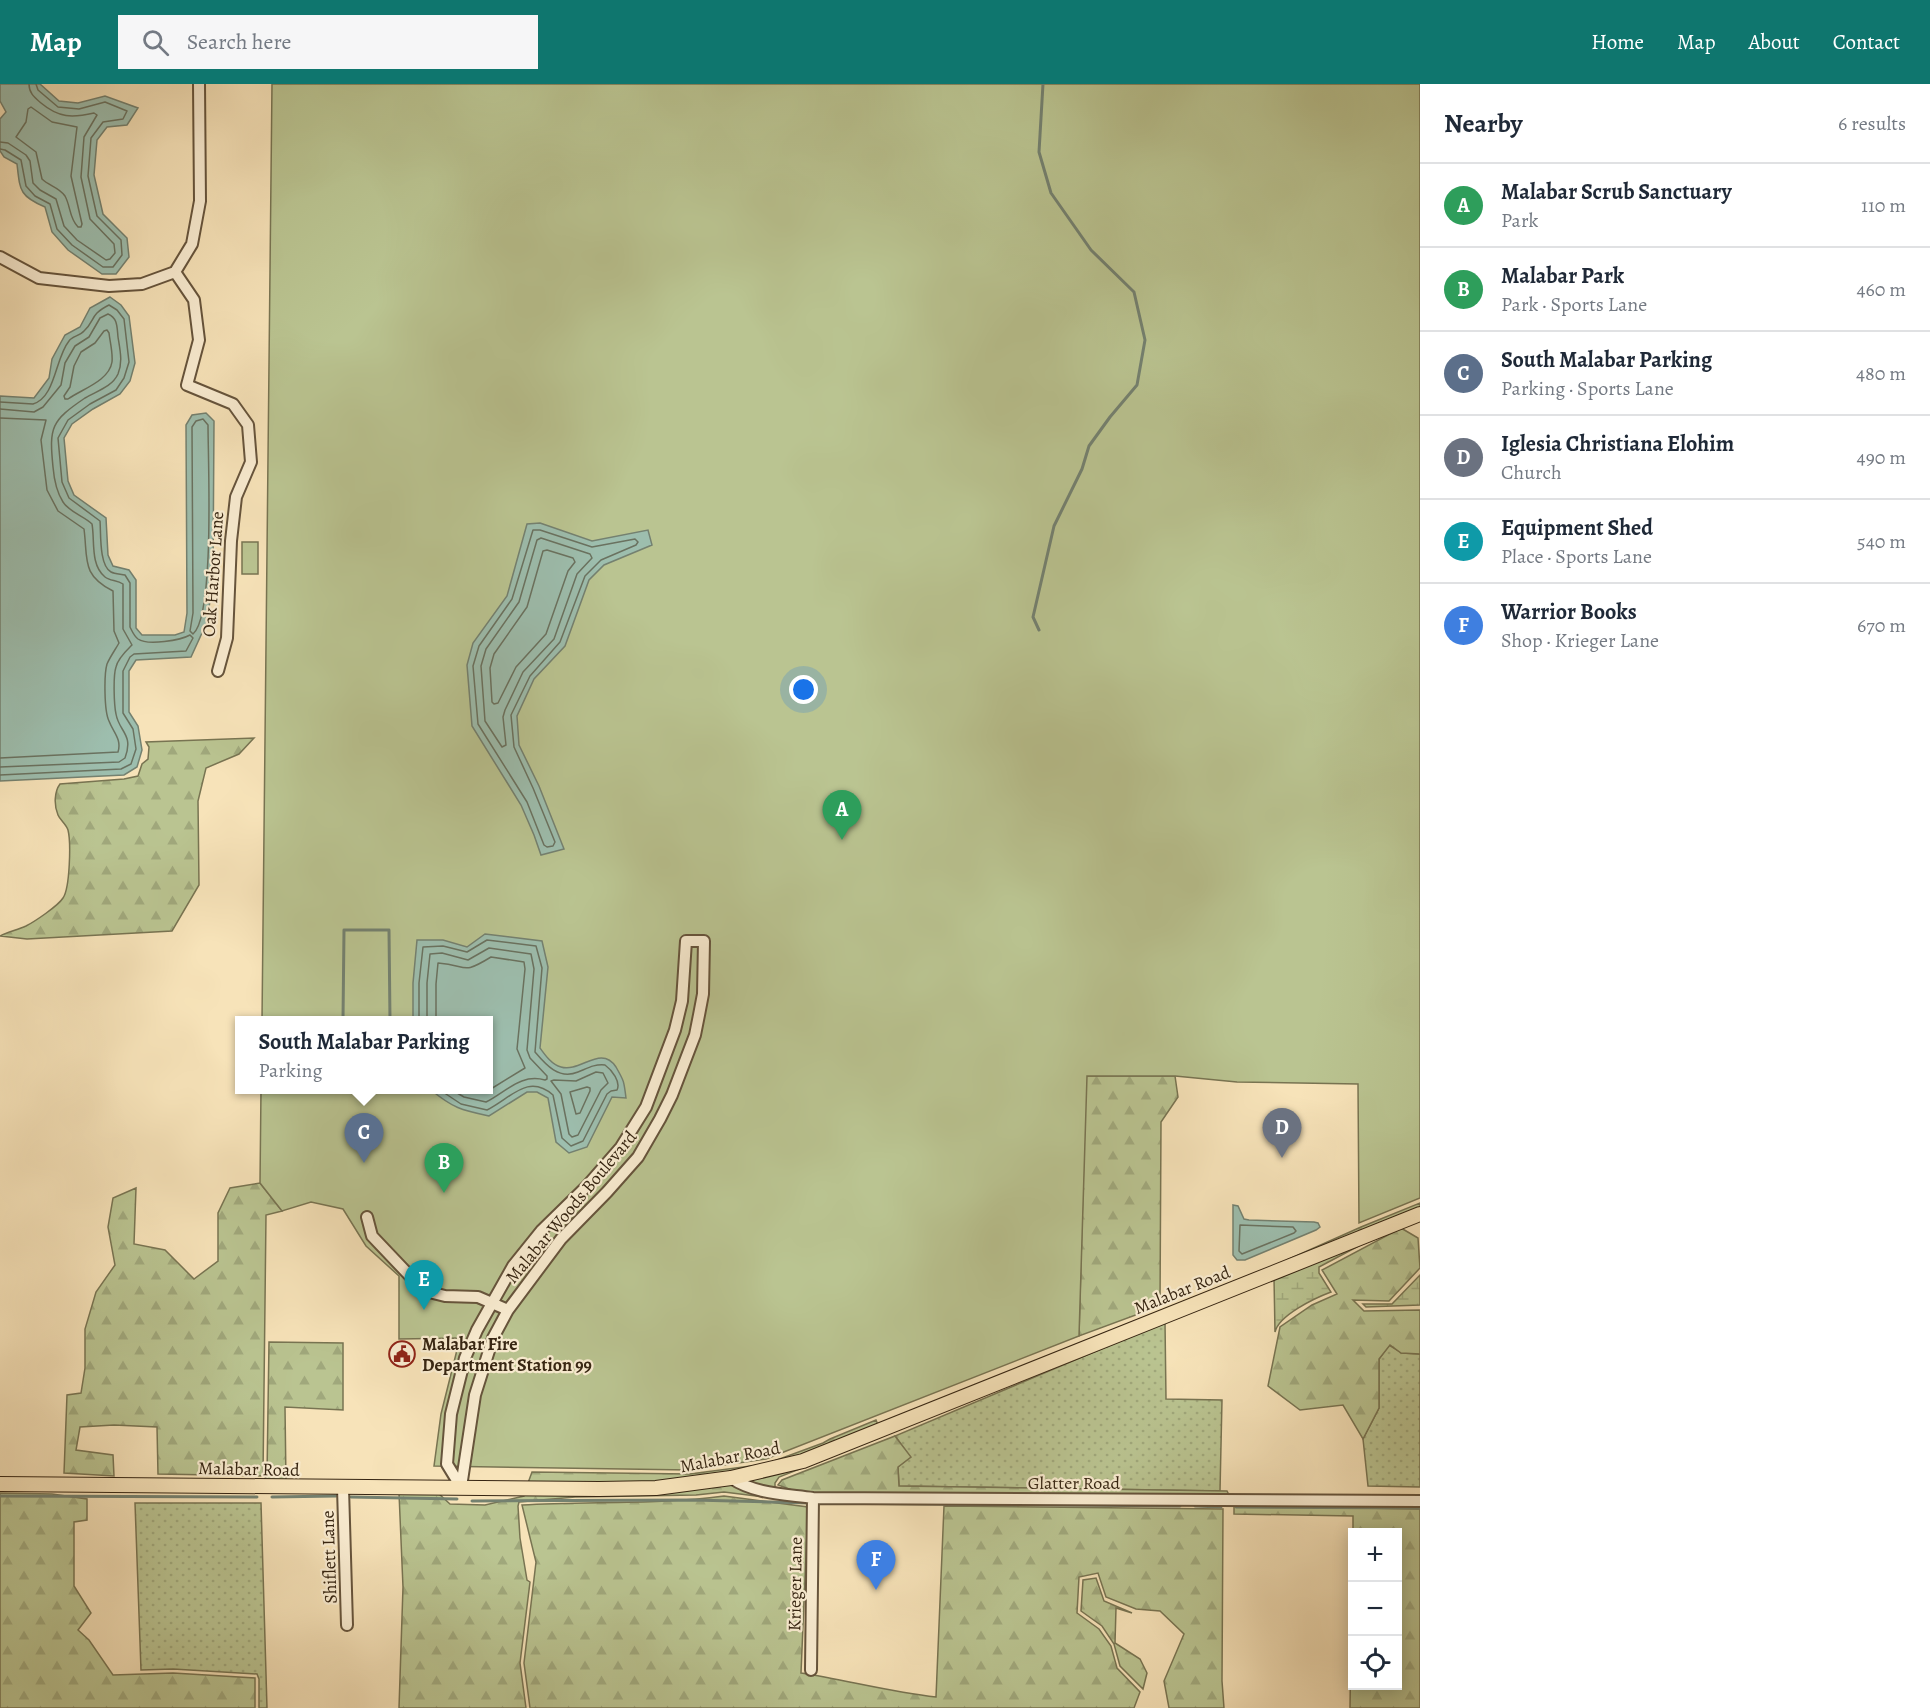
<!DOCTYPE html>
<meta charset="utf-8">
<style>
:root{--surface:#fff;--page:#f6f6f7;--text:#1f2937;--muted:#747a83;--line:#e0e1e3;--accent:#0f766e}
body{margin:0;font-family:Alegreya,serif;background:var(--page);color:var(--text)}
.controls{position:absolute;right:18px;bottom:18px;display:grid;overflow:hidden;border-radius:0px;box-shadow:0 3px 15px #0003}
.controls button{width:54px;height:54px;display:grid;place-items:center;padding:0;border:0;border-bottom:2px solid var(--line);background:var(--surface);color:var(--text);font:30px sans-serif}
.you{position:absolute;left:804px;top:606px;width:21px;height:21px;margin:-15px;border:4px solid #fff;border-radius:50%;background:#1a73e8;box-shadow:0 0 0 9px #1a73e833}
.badge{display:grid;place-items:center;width:39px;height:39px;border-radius:50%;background:var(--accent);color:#fff;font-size:20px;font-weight:700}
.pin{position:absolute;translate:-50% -50px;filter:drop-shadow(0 2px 3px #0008)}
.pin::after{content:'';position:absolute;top:32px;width:21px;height:18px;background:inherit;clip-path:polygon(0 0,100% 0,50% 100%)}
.popup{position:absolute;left:235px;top:932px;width:258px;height:78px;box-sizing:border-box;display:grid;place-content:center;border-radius:0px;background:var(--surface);filter:drop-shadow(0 2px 4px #0005);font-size:20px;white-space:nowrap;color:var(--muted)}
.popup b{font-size:22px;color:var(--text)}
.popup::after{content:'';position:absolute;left:50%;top:100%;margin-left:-12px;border:12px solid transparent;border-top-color:var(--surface)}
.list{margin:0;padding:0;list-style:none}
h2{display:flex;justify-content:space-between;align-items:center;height:78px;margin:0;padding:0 24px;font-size:26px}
h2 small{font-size:20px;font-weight:400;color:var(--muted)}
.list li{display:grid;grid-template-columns:39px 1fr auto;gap:18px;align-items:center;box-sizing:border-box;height:84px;padding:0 24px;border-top:2px solid var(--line)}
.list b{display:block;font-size:22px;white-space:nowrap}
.list p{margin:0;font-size:20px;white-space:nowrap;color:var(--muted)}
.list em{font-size:20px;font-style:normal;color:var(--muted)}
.icon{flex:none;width:33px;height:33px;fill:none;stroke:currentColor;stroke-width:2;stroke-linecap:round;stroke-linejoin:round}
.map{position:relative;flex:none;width:1420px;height:1624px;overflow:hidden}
header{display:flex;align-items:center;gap:36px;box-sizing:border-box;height:84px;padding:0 30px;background:var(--accent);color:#fff}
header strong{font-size:28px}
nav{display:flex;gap:33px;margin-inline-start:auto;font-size:21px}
.search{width:420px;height:54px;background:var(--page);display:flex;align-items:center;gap:15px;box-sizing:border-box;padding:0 21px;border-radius:0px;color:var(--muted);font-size:22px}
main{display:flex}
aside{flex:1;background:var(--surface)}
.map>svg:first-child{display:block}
</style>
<header>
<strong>Map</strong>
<div class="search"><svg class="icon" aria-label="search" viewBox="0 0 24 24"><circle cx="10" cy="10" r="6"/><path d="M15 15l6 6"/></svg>Search here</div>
<nav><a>Home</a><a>Map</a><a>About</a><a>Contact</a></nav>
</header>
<main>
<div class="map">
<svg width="1420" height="1624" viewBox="0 0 1420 1624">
<defs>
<pattern id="grass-dots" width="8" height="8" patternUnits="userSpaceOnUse" patternTransform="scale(1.5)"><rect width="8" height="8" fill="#bac491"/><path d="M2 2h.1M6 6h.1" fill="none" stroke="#a0a87c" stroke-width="1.8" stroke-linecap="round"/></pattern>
<pattern id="forest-firs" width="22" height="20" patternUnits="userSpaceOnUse" patternTransform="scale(1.5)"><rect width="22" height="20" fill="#bac491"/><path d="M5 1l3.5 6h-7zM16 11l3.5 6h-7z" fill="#a0a87c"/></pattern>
<pattern id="wetland-marsh" width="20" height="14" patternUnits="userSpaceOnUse" patternTransform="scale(1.5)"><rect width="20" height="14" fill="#bac491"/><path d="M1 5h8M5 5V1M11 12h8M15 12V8" fill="none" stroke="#a0a87c"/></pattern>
</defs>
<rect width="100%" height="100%" fill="#f7e3b9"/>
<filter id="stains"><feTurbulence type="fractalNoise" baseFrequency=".00333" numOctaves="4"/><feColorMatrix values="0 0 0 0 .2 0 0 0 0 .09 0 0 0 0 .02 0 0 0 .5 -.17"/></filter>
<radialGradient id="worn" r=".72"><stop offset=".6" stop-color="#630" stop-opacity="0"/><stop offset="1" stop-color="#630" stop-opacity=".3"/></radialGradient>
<path fill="url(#grass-dots)" stroke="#787452" stroke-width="1.5" d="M1165 1238 1166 1315 1222 1316 1220 1407 899 1402 898 1383 910 1373 895 1352Z
M1389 1261 1402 1269 1420 1270V1403L1368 1402 1363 1355 1379 1324V1275Z
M135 1419H261L267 1624H259V1595L257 1590 173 1585 141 1586Z"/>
<path fill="url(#forest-firs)" stroke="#787452" stroke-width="1.5" d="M254 654 239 670 206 684 198 717 199 801 172 847 27 855 0 852C7 848 17 846 26 842 34 838 58 822 63 814 70 804 71 758 68 746 66 740 60 736 58 731 54 722 54 708 60 700L124 695 138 692 142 680 148 675 149 663 146 658Z
M1086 992H1175L1178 1013 1161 1038 1160 1222 1079 1252Z
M260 1099 282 1127 266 1131 263 1392 158 1390 157 1343 114 1341 80 1343 76 1366 113 1371 114 1392 64 1389 67 1311 81 1309 85 1284V1245L96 1208 115 1181 108 1143 113 1114 136 1104 134 1160 165 1166 194 1195 218 1177V1129L230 1104Z
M1420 1119V1125L1306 1170 1287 1176 1361 1143Z
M1401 1144 1418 1154 1420 1184 1389 1217 1353 1216 1364 1227 1420 1226V1270L1401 1269 1390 1261 1379 1275V1324L1363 1355 1343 1321 1300 1326 1268 1302 1280 1243 1312 1221 1337 1210 1322 1186Z
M269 1258 343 1259V1326L285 1323 286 1398 264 1396 267 1391Z
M876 1336 878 1341 802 1372 730 1389 656 1398 528 1399 532 1388 690 1390 766 1380 823 1359 830 1355Z
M895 1352 911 1373 898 1383 899 1402 1227 1407 1229 1411 813 1410 792 1406 778 1401 782 1396Z
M881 1353 779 1393 775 1399V1403L805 1418 724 1408 696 1411 575 1413 519 1418 518 1422 520 1454 527 1496 530 1498 520 1579 526 1624H399L403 1503 399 1409H438L450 1420 485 1421 524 1412 525 1409H657Z
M0 1409 52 1410 87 1415V1436L74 1438V1502L91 1529 78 1546 89 1556 113 1591 173 1589 255 1594V1624H0Z
M724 1412 808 1423 801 1589C846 1596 891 1608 936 1613L944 1422 1223 1425 1222 1597 1224 1624H1169L1164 1597 1184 1550 1160 1527 1136 1525 1106 1513 1098 1489 1079 1493 1077 1529 1099 1545 1111 1562 1117 1584 1140 1608 1134 1624H530L524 1579 536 1478 522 1421C589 1417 657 1421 724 1412Z
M1234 1422 1420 1425V1624H1350L1352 1480V1602H1398V1448H1353V1432L1234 1430Z
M1096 1494 1104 1517 1132 1529 1116 1524 1115 1559 1140 1575 1147 1589 1143 1605 1120 1582 1114 1560 1102 1542 1081 1527 1083 1496Z"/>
<path fill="url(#wetland-marsh)" stroke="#787452" stroke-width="1.5" d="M1368 1157 1319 1183V1189L1331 1208C1315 1214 1279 1231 1275 1248L1274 1194Z
M1420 1191V1221L1366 1223 1363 1220H1392Z"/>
<path fill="#bac491" stroke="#787452" stroke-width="1.5" d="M272 0H1420V1114L1359 1139 1358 1000 1237 998 1175 992H1087L1079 1252 766 1375 690 1386 434 1382 441 1330 460 1254 399 1255V1192L366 1162 343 1125 311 1118 282 1127 260 1099 261 1006H488V936H262Z
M242 458H258V490H242Z"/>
<path fill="#9dbeae" stroke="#748170" stroke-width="1.5" d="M0 0H40L59 17 78 19 105 12 138 24 127 41 107 43 97 56 94 91 103 130 127 154 129 173 116 190H102L68 166 52 148 45 123C19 112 20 106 17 80L4 73 0 67V35L6 28 0 17Z
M110 213 121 221 129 232 135 279 130 297 120 310 93 325 72 340 64 354 68 397 74 411 106 434 108 471 113 482 129 486 136 496V544L142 551H175L184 548 187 529 186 341 192 331 206 329 214 337 213 495 207 538 191 573 136 576 129 587V628L138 642 142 666 137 683 124 691 0 697V312L34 314 49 294 52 275 65 251 80 243 90 224Z
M540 439 592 457 648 446 652 461 604 481 589 496 565 562 534 595 517 632 519 661 539 702 564 765 541 771 534 751 521 721 472 642 467 581 473 559 507 512 527 440Z
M485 850 542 857 548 883 540 964C545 971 552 981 561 983 580 989 601 960 616 983 624 997 624 997 626 1014L612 1013 587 1063 569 1069 556 1058 548 1014 537 1008H527L489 1032C461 1026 453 1024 431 1006H488V936H413V899L417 856H443L467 863Z
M1233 1121 1238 1122 1244 1135 1249 1136 1314 1138 1318 1139 1320 1143 1316 1146 1245 1176H1237L1233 1171Z"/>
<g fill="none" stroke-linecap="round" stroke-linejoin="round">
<path stroke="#6a7260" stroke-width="1.5" d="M31 23 52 38 77 43 71 92 82 140 81 143H78C69 134 71 123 65 112 59 103 49 102 42 95L36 68 16 53 26 38 28 25Z
M0 58 8 59 26 71 30 77 33 99 40 106 56 115 64 142 77 156 106 176 110 175 115 169 114 160 90 135 81 93 84 53 97 31 94 29C72 34 59 34 41 19 34 13 29 9 29 0
M0 65 5 66 21 76 26 102 35 112 50 120 57 145 72 161 103 183H113L122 171 121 156 97 132 88 92 91 54 103 38 123 35 127 27 105 18 79 25 58 23 38 6 36 0
M104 247 107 246 109 249C110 258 113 269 112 278 109 297 82 305 68 315H65L64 312 70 303 74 282 81 268 95 259Z
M0 318 33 320C56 313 55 274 69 257 72 252 80 252 84 247 96 236 89 231 109 221L117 226 124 235 129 278 124 294 116 306 90 320 68 336 58 354 62 398 69 414 100 437C101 449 99 482 111 488 115 490 121 490 125 491L130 499V543C132 547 134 552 138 555 148 562 181 556 190 551L193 554 186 567 134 570 130 573 123 587V629L133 645 136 665 131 680 121 685 0 691
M0 325 34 328 43 323 61 301 65 279 75 262 89 253 100 234 108 230C118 234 117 244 118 253 120 266 123 278 118 290 112 303 97 307 85 314 51 337 49 343 53 383 54 395 56 407 63 418 69 428 84 432 92 440 95 456 90 481 105 493 110 497 117 496 123 500V545L132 561C126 567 118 574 116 583 113 592 114 621 116 630 119 648 134 650 125 674L119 678 0 683
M0 334 46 336 41 356 47 406 58 427 84 445C88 475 81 491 113 507L114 547 119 559C115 566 110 573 107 580 104 590 104 627 109 637 113 648 122 655 118 668L0 674
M203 335 208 341C208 376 215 532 193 550L190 547 193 529 192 343 196 337Z
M533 446H540L592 463 635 455 638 458 636 461 601 476 585 492 560 558 530 592 511 631 514 663 533 704 555 758 553 762 547 763 544 761 527 718 478 640 473 582 479 562 512 515Z
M541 454 590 470 592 474 577 490 554 555 523 588 505 626 503 633 506 661 502 663 485 637 481 582 486 565 519 518 537 456Z
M547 466 573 474 575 478 568 487 546 550 516 583 498 619 494 620 492 618 490 584 494 570 527 523 543 467Z
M419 936V899L423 863 443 862 467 868 487 856 536 862 542 884 535 968C546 981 559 996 578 988 588 984 594 980 605 981 612 986 621 998 617 1006L611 1007 607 1010 583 1057 571 1062 562 1054 553 1011C528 989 511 1014 487 1026L461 1020 440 1006
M427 936V899L430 870 442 869 468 876 489 864 531 870 534 885 527 966 530 974 547 992V995L545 996C521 989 506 1008 486 1018L464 1013 452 1006
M436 936V900L438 879C469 881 460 892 491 873L524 878 525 885 517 965 525 984 486 1008 471 1006
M596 988 603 989 608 999 601 1006 578 1051 572 1053 569 1050 561 1010 551 997 554 996 576 997Z
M587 1003 590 1004V1007L580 1029 576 1030 570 1008Z
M1240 1141 1293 1143 1296 1147 1294 1149 1242 1170 1239 1167Z"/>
<path stroke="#748170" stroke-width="3" d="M1039 546 1033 533 1054 442 1082 385 1089 362 1110 333 1137 301 1145 256 1134 208 1091 166 1051 109 1039 68 1043 0
M343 936 344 846H389L390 936
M0 1412 257 1413
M272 1413 336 1412
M351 1413 457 1415
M472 1417 693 1416 809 1419
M825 1419 1180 1422
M1195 1422 1221 1423
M1236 1423 1420 1424"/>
<g stroke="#66543c" stroke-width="14">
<path id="minor" d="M0 173 39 194 109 202 142 200 175 188 192 160 200 117 199 0
M175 188 194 216 199 256 187 301 233 320 248 341 251 378 236 413 231 457 227 554 218 587
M686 857H704L703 910 699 931 695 951 672 1011 660 1035 638 1073 607 1108 561 1155 508 1226 493 1254 475 1311 461 1403 447 1380 451 1330 465 1274 477 1246 513 1182 542 1146 587 1102 621 1063 646 1023 675 946 682 917Z
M367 1133 372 1152 410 1192 429 1208 445 1212 478 1213 508 1226
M731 1394C755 1410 784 1410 813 1414L1420 1417
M343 1404 347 1541
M811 1586 813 1414"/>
</g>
<g stroke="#362512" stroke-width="16">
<path id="major" d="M0 1400 599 1405 656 1404 731 1394 803 1377 1420 1130"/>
</g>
<use href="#minor" stroke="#faedd2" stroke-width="10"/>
<use href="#major" stroke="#f7e3b9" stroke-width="14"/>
</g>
<defs>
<g id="civic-ring" transform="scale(1.35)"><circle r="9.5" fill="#faedd2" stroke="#8f2418" stroke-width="1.5"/><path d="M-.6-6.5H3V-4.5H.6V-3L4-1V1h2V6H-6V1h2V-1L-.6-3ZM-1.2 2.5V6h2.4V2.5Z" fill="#8f2418"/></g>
</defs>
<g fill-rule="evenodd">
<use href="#civic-ring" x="402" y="1270"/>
</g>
<g text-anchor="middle" stroke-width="4.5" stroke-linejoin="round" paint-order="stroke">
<g font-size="18" fill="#362512" stroke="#faedd2">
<text transform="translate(213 490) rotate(-86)" y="6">Oak Harbor Lane</text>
<text transform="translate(571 1123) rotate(-50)" y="6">Malabar Woods Boulevard</text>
<text transform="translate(1182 1206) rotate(-22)" y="6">Malabar Road</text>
<text transform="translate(730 1373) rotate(-11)" y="6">Malabar Road</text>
<text transform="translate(249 1385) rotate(1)" y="6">Malabar Road</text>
<text x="1074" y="1405">Glatter Road</text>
<text transform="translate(329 1473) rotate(-92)" y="6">Shiflett Lane</text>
<text transform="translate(795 1500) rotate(-89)" y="6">Krieger Lane</text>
</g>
<g font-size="18" font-weight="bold" fill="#362512" stroke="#faedd2" text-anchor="start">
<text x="422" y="1266">Malabar Fire<tspan x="422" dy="21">Department Station 99</tspan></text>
</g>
</g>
<rect width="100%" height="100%" filter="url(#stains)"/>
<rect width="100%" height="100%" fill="url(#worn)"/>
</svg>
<div class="controls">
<button>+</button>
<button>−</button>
<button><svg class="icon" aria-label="locate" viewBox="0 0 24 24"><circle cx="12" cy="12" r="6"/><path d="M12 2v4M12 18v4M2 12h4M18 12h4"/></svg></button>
</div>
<div class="you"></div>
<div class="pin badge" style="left:842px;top:756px;background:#2e9e5b">A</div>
<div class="pin badge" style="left:444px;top:1109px;background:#2e9e5b">B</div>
<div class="pin badge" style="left:364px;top:1079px;background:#5c6f8a">C</div>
<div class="popup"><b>South Malabar Parking</b>Parking</div>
<div class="pin badge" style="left:1282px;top:1074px;background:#6b7280">D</div>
<div class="pin badge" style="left:424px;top:1226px;background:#0f9aa8">E</div>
<div class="pin badge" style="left:876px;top:1506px;background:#3f7fe0">F</div>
</div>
<aside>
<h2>Nearby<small>6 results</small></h2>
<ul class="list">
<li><span class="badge" style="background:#2e9e5b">A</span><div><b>Malabar Scrub Sanctuary</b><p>Park</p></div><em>110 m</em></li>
<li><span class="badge" style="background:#2e9e5b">B</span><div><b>Malabar Park</b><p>Park · Sports Lane</p></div><em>460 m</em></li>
<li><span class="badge" style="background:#5c6f8a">C</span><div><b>South Malabar Parking</b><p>Parking · Sports Lane</p></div><em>480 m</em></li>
<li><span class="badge" style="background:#6b7280">D</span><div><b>Iglesia Christiana Elohim</b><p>Church</p></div><em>490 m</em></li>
<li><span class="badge" style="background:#0f9aa8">E</span><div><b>Equipment Shed</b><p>Place · Sports Lane</p></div><em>540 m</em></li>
<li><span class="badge" style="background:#3f7fe0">F</span><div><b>Warrior Books</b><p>Shop · Krieger Lane</p></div><em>670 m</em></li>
</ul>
</aside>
</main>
